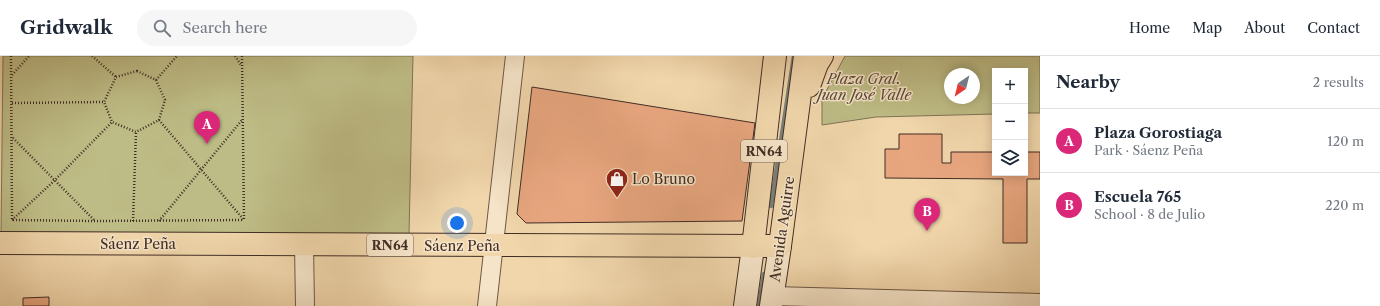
<!DOCTYPE html>
<meta charset="utf-8">
<style>
:root{--surface:#fff;--page:#f6f6f7;--text:#1f2937;--muted:#747a83;--line:#e0e1e3;--accent:#db2777}
body{margin:0;font-family:"Libre Caslon Text",serif;background:var(--page);color:var(--text)}
.controls{position:absolute;right:12px;top:12px;display:grid;overflow:hidden;border-radius:0px;box-shadow:0 2px 10px #0003}
.controls button{width:36px;height:36px;display:grid;place-items:center;padding:0;border:0;border-bottom:1px solid var(--line);background:var(--surface);color:var(--text);font:20px sans-serif}
.compass{position:absolute;left:944px;top:12px;width:36px;height:36px;border-radius:50%;background:var(--surface);box-shadow:0 2px 10px #0003;rotate:215deg}
.you{position:absolute;left:457px;top:167px;width:14px;height:14px;margin:-10px;border:3px solid #fff;border-radius:50%;background:#1a73e8;box-shadow:0 0 0 6px #1a73e833}
.badge{display:grid;place-items:center;width:26px;height:26px;border-radius:50%;background:var(--accent);color:#fff;font-size:13px;font-weight:700}
.pin{position:absolute;translate:-50% -33px;filter:drop-shadow(0 1px 2px #0008)}
.pin::after{content:'';position:absolute;top:21px;width:14px;height:12px;background:inherit;clip-path:polygon(0 0,100% 0,50% 100%)}
.list{margin:0;padding:0;list-style:none}
h2{display:flex;justify-content:space-between;align-items:center;height:52px;margin:0;padding:0 16px;font-size:17px}
h2 small{font-size:13px;font-weight:400;color:var(--muted)}
.list li{display:grid;grid-template-columns:26px 1fr auto;gap:12px;align-items:center;box-sizing:border-box;height:64px;padding:0 16px;border-top:1px solid var(--line)}
.list b{display:block;font-size:15px;white-space:nowrap}
.list p{margin:0;font-size:13px;white-space:nowrap;color:var(--muted)}
.list em{font-size:13px;font-style:normal;color:var(--muted)}
.icon{flex:none;width:22px;height:22px;fill:none;stroke:currentColor;stroke-width:2;stroke-linecap:round;stroke-linejoin:round}
.map{position:relative;flex:none;width:1040px;height:250px;overflow:hidden}
header{display:flex;align-items:center;gap:24px;box-sizing:border-box;height:56px;padding:0 20px;background:var(--surface);border-bottom:1px solid var(--line)}
header strong{font-size:19px}
nav{display:flex;gap:22px;margin-inline-start:auto;font-size:14px}
.search{width:280px;height:36px;background:var(--page);display:flex;align-items:center;gap:10px;box-sizing:border-box;padding:0 14px;border-radius:22px;color:var(--muted);font-size:15px}
main{display:flex}
aside{flex:1;background:var(--surface)}
.map>svg:first-child{display:block}
</style>
<header>
<strong>Gridwalk</strong>
<div class="search"><svg class="icon" aria-label="search" viewBox="0 0 24 24"><circle cx="10" cy="10" r="6"/><path d="M15 15l6 6"/></svg>Search here</div>
<nav><a>Home</a><a>Map</a><a>About</a><a>Contact</a></nav>
</header>
<main>
<div class="map">
<svg width="1040" height="250" viewBox="0 0 1040 250">
<rect width="100%" height="100%" fill="#f1d6ab"/>
<filter id="stains"><feTurbulence type="fractalNoise" baseFrequency=".005" numOctaves="4"/><feColorMatrix values="0 0 0 0 .2 0 0 0 0 .09 0 0 0 0 .02 0 0 0 .5 -.17"/></filter>
<radialGradient id="worn" r=".72"><stop offset=".6" stop-color="#630" stop-opacity="0"/><stop offset="1" stop-color="#630" stop-opacity=".3"/></radialGradient>
<path fill="#bebc86" stroke="#807456" fill-rule="evenodd" d="M3 0H413L409 178 1 177Z
M845 0H1040V57H1025V15H995V58L876 61 822 69V43ZM950 18H974V42H950Z"/>
<g fill="none" stroke-linecap="round" stroke-linejoin="round">
<path stroke="#78807a" stroke-width="4.5" d="M771 150 794 0
M759 250 764 218"/>
</g>
<path fill="#e8a67f" stroke="#412d25" d="M532 31 755 67 742 165 526 167 517 158Z
M899 78H942V107H951V96H995V117H1025V96H1040V123H1027V187H1003V123L885 122V93H899Z
M49 241V250H23V242Z"/>
<g fill="none" stroke-linecap="round" stroke-linejoin="round">
<g stroke="#6d5746" stroke-width="20">
<path id="minor" d="M304 189 305 250
M773 240 1040 247
M487 250 515 0"/>
</g>
<g stroke="#412d25" stroke-width="24">
<path id="secondary" d="M745 250 753 191
M771 250 780 190"/>
</g>
<g stroke="#412d25" stroke-width="24">
<path id="primary" d="M809 30 817 8 822 0
M0 187 780 190 805 0
M753 191 775 0"/>
</g>
<path stroke="#412d25" stroke-width="2.5" stroke-dasharray="1 2" stroke-linecap="butt" d="M11 0 12 164 95 165 244 164
M92 0 116 21
M235 0 241 9
M242 0 244 164
M137 15 156 24 165 44 159 64 136 76 112 66 104 46 116 21Z
M12 19 29 0
M156 24 177 0
M12 47 104 46
M159 64 244 164
M13 82 95 165
M12 164 55 124 112 66
M133 165 136 76
M159 165 242 64"/>
<use href="#minor" stroke="#f6e4c8" stroke-width="18"/>
<use href="#secondary" stroke="#f6e4c8" stroke-width="22"/>
<use href="#primary" stroke="#f1d6ab" stroke-width="22"/>
</g>
<defs>
<g id="shop-pin" transform="scale(1.15)"><path d="M0 17L-7.5 6A9.5 9.5 0 1 1 7.5 6Z" fill="#8f2418" stroke="#f6e4c8"/><path d="M-5-2.5h2.3a2.7 3.5 0 0 1 5.4 0H5L5.5 6h-11ZM-1.5-2.5h3a1.5 2.3 0 0 0-3 0Z" fill="#fff"/></g>
</defs>
<g fill-rule="evenodd">
<use href="#shop-pin" x="617" y="123"/>
</g>
<g text-anchor="middle" stroke-width="3" stroke-linejoin="round" paint-order="stroke">
<g fill="#f6e4c8" stroke="#776456" stroke-width="1">
<rect x="741" y="84" width="46" height="22" rx="3"/>
<rect x="367" y="178" width="46" height="22" rx="3"/>
</g>
<g font-size="13" font-weight="bold" fill="#412d25">
<text x="764" y="100">RN64</text>
<text x="390" y="194">RN64</text>
</g>
<g font-size="14" font-style="italic" fill="#5a4a38" stroke="#f6e4c8">
<text x="864" y="28">Plaza Gral.<tspan x="864" dy="16">Juan José Valle</tspan></text>
</g>
<g font-size="14" fill="#412d25" stroke="#f6e4c8" text-anchor="start">
<text x="632" y="128">Lo Bruno</text>
</g>
<g font-size="14" fill="#412d25" stroke="#f6e4c8">
<text transform="translate(782 173) rotate(-82)" y="5">Avenida Aguirre</text>
<text x="138" y="193">Sáenz Peña</text>
<text x="462" y="195">Sáenz Peña</text>
</g>
</g>
<rect width="100%" height="100%" filter="url(#stains)"/>
<rect width="100%" height="100%" fill="url(#worn)"/>
</svg>
<div class="controls">
<button>+</button>
<button>−</button>
<button><svg class="icon" aria-label="layers" viewBox="0 0 24 24"><path d="M12 4l9 5-9 5-9-5zM3 14l9 5 9-5"/></svg></button>
</div>
<svg class="compass" viewBox="-18 -18 36 36"><path d="M0-13l5 13h-10z" fill="#e53935"/><path d="M0 13l5-13h-10z" fill="#747a83"/></svg>
<div class="you"></div>
<div class="pin badge" style="left:207px;top:88px">A</div>
<div class="pin badge" style="left:927px;top:175px">B</div>
</div>
<aside>
<h2>Nearby<small>2 results</small></h2>
<ul class="list">
<li><span class="badge">A</span><div><b>Plaza Gorostiaga</b><p>Park · Sáenz Peña</p></div><em>120 m</em></li>
<li><span class="badge">B</span><div><b>Escuela 765</b><p>School · 8 de Julio</p></div><em>220 m</em></li>
</ul>
</aside>
</main>
